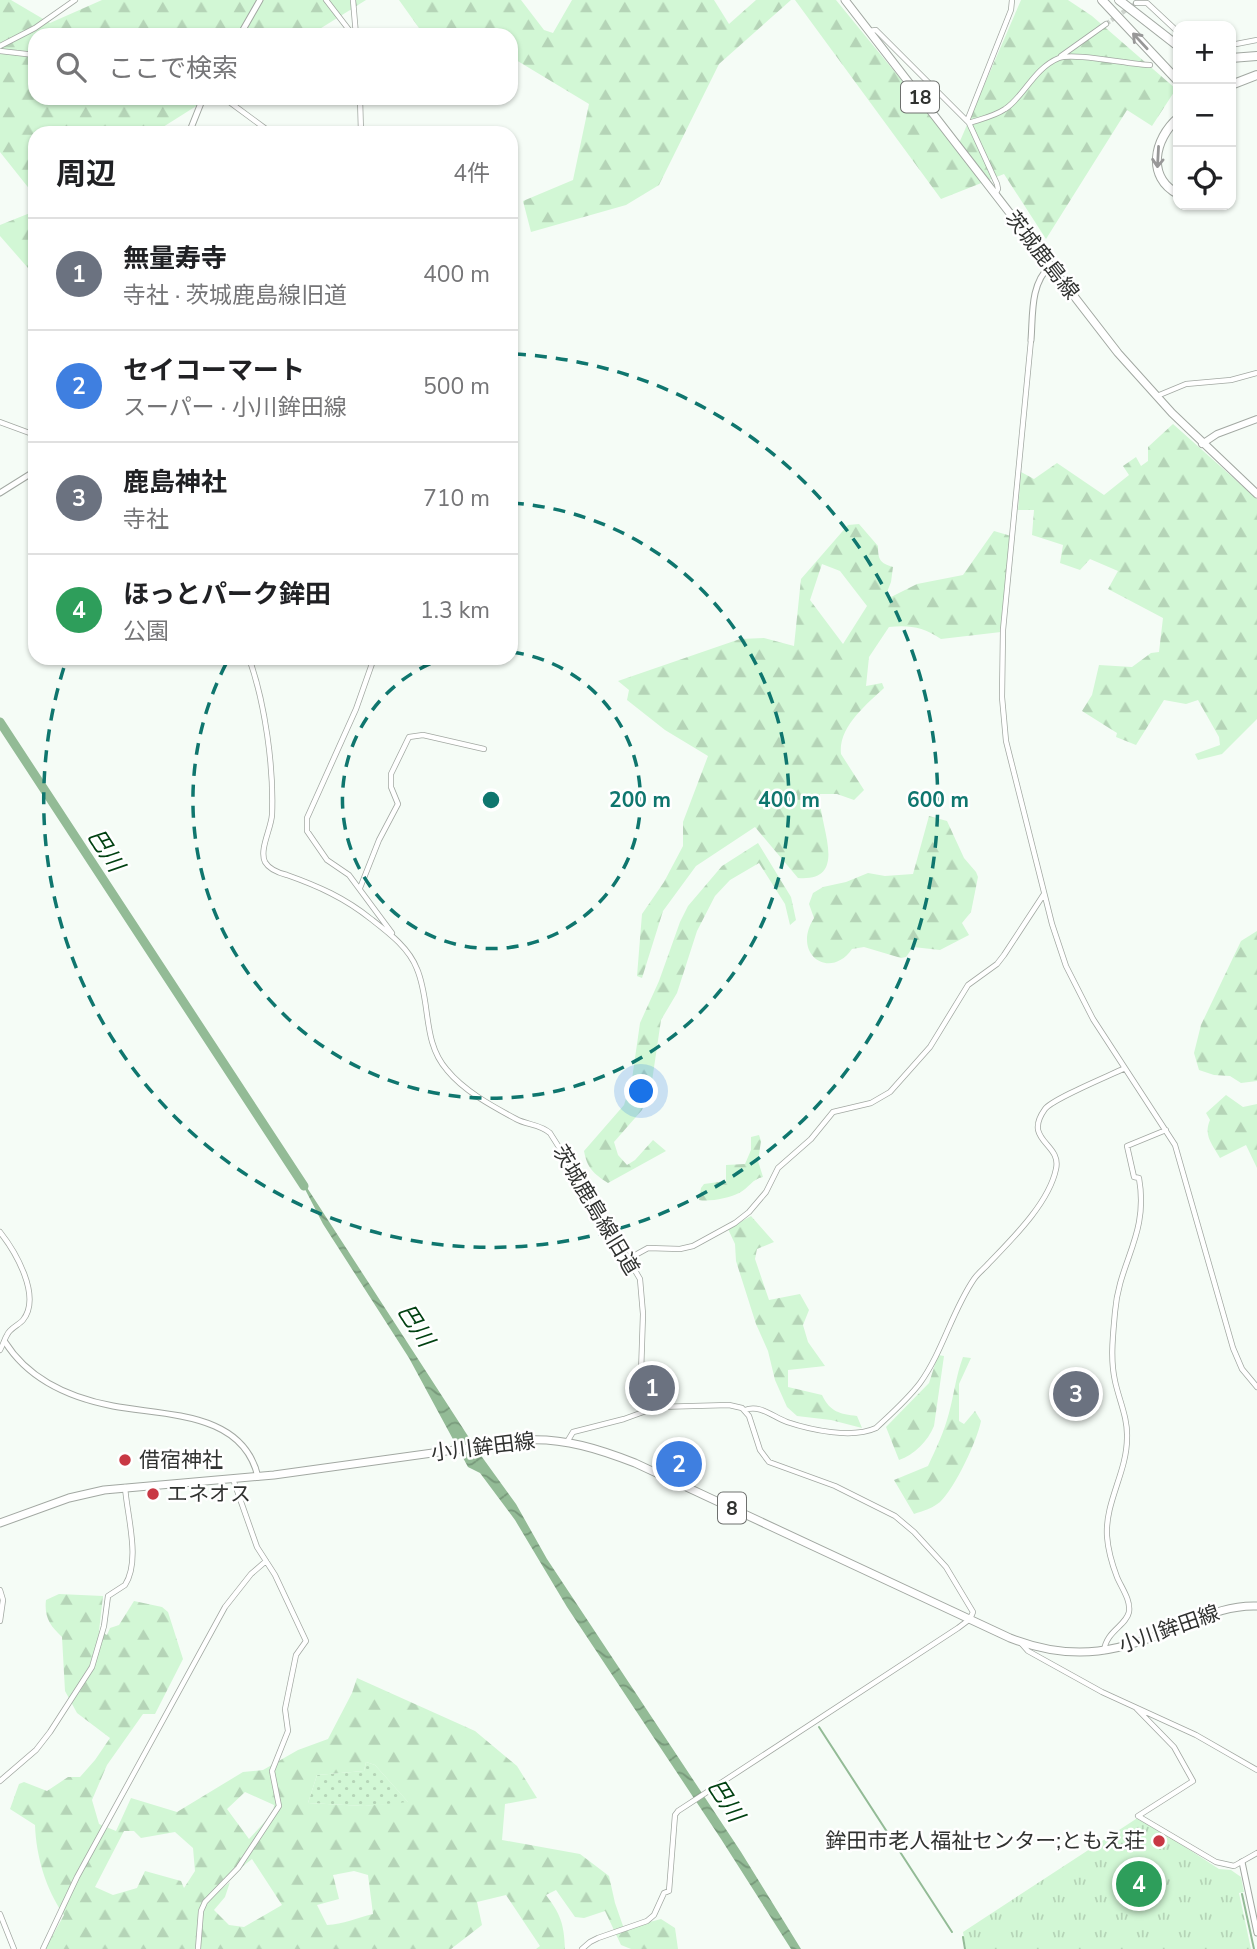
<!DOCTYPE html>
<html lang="ja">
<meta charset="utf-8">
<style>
:root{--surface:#fff;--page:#f6f6f6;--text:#202124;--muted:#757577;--line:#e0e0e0;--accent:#c83844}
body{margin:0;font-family:"Nunito Sans","Noto Sans JP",sans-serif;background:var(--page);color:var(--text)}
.controls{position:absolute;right:21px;top:21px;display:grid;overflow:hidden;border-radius:14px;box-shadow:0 2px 5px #0004}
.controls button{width:63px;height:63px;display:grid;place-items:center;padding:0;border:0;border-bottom:2px solid var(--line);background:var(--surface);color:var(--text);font:35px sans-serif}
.you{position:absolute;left:642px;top:1092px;width:24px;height:24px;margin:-18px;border:5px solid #fff;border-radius:50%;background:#1a73e8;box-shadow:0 0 0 10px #1a73e833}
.badge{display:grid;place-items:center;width:46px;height:46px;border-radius:50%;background:var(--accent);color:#fff;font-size:23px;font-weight:700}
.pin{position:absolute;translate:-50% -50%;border:4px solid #fff;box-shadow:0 2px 7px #0006}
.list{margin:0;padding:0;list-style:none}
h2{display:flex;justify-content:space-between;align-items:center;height:91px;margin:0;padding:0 28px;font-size:30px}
h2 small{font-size:23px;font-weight:400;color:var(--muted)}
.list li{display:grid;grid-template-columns:46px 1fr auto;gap:21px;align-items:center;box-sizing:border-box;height:112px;padding:0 28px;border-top:2px solid var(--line)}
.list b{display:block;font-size:26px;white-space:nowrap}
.list p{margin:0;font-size:23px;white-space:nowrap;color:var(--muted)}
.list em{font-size:23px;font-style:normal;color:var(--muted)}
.icon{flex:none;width:38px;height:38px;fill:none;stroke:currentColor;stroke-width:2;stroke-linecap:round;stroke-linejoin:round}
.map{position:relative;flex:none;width:1257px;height:1949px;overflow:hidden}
.search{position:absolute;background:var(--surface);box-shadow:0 2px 5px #0004;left:28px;top:28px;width:490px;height:77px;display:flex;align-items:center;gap:18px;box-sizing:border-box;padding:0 24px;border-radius:21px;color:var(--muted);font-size:26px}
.panel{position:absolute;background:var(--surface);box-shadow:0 2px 5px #0004;left:28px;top:126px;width:490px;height:539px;border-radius:21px}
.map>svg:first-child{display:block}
</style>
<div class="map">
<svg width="1257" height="1949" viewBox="0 0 1257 1949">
<defs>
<pattern id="grass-dots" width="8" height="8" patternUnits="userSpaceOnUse" patternTransform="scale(1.75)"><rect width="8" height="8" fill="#d2f7d5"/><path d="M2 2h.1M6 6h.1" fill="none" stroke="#b5d4b7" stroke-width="1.8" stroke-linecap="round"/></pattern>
<pattern id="forest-firs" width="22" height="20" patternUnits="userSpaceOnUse" patternTransform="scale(1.75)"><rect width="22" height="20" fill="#d2f7d5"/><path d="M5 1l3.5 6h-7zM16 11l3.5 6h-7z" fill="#b5d4b7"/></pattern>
<pattern id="park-tufts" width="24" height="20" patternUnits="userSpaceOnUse" patternTransform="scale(1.75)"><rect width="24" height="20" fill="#d2f7d5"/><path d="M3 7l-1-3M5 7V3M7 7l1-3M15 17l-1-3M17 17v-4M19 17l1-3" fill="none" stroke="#b5d4b7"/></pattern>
<pattern id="water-waves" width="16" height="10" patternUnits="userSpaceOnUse" patternTransform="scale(1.75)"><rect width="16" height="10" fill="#93bb96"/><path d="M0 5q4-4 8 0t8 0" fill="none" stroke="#78997b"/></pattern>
</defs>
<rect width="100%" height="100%" fill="#f5fcf6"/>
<path fill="url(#grass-dots)" d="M366 1762 375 1765 409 1803 364 1806 308 1803 317 1775 364 1771Z"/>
<path fill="url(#forest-firs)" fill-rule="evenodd" d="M0 0H11L50 23 102 0H366L310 35H35V98H209L163 127V133H35V196L0 152Z
M399 0H521L544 30 553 33 572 0H714L729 24 756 0H791L719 64 659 185 626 205 531 232 523 201 573 180 589 104 511 57V35H424Z
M795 0H836L957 148 1021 0H1068L1092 16 1176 89 1152 126 1127 110 1046 239 1004 174 941 199Z
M35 211V276L0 236V225Z
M1173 424 1257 499V719L1222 754 1198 760 1195 754 1220 745 1219 737 1198 700 1186 704 1164 700 1136 745 1116 737 1117 733 1082 711 1092 695 1099 665 1132 667 1151 653 1159 652 1163 618 1108 589 1118 571 1090 559 1080 570 1060 563 1063 545 1032 535 1034 510H1018L1021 472 1034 479 1057 463 1104 495 1129 475 1123 466 1136 457 1141 466 1148 461V447Z
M859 524 878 546C878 560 880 563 893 567L891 582 887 592 891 597 917 584 963 575 994 531 1011 536 1001 632 941 639C923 627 910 625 889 627L869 657 866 686 882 683 884 688C867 704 838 727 841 754L864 790 854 800 837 794H820C817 823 852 882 798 878L755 827 696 866 663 911 642 978 637 976 642 914 664 882 683 846V822L708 756 665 730 627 700 629 690 618 681 740 639 764 638 794 646 801 579 848 525ZM822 564 840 571 867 606 843 644 810 600Z
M929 816 947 821 964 858 976 872 978 877 971 912 962 923 969 935 940 950 913 947 906 957 901 958 864 947 852 949C830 981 791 954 814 918L809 904 813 893 823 887 846 882 868 873 885 876 913 874Z
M758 843 791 897 796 920 790 925 785 904 759 863 730 880 715 896 697 931 677 993 661 1020 652 1081 642 1110 614 1142 618 1155 627 1165 635 1160 653 1140 666 1151 608 1183C594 1174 587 1168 584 1151L624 1105 632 1079 640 1023 659 981 680 922 688 906 722 866Z
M1257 931V1081L1241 1083 1230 1076 1214 1075 1199 1070 1194 1053 1201 1025 1241 941Z
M1226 1095 1243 1107 1257 1104V1168L1246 1145 1220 1158C1213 1145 1203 1136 1210 1120L1206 1113Z
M759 1135 761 1141 758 1161 763 1177C752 1179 749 1188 739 1193 729 1198 710 1202 699 1200L701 1188 704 1184 726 1181V1165L745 1164 751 1150V1137Z
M751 1216 774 1242 757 1249 755 1259 769 1300 800 1294 809 1310 803 1325 808 1342 825 1366 788 1370V1387L822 1395C830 1412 840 1414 857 1416L862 1428 831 1420 797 1416 787 1407 775 1380 768 1351 756 1324 736 1261 735 1244 728 1229Z
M938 1355 944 1356 934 1426C928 1441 914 1455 899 1460L886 1427 929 1383Z
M963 1357 971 1358 959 1384V1421L964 1424 975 1411 981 1421C977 1441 955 1488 940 1502 933 1508 923 1511 914 1514L894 1480 928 1466C936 1449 944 1432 949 1413 954 1394 956 1376 963 1357Z
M59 1594 103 1596 99 1631 107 1635 110 1628 119 1625 134 1601 162 1607 168 1612 183 1659 155 1714H143L107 1765 92 1800 99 1824 116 1831 131 1798 177 1812 243 1772 263 1770 298 1750 328 1739 352 1693 357 1678 475 1731 517 1766 537 1798 505 1804 502 1840 580 1854 609 1876 615 1903 623 1926H635L661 1919 675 1928 678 1949H631L621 1945 605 1911 584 1918 575 1917 556 1890 546 1895C561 1915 564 1924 565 1949H536L540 1946 506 1895 477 1902 482 1925 451 1949H45L64 1915C46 1890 36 1856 35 1825L10 1809 19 1784 24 1782 47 1791 68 1777H80L95 1760 110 1738 77 1713 65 1691 62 1637C50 1626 44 1617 46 1600ZM366 1762 375 1765 408 1802 364 1806 308 1803 317 1775 364 1771ZM245 1792 274 1805 273 1813 249 1839 227 1809ZM124 1831H134L141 1838 175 1832 193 1848 195 1871 184 1888 181 1881 145 1871 137 1888 113 1895 95 1887ZM252 1859 282 1905 244 1927 229 1925 214 1910 225 1897 230 1882 221 1889 219 1885ZM354 1871 368 1875 373 1914C357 1918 343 1924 327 1925L317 1905 339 1899 333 1875Z"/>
<path fill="url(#park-tufts)" d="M1139 1817 1219 1869 1231 1870 1241 1877 1244 1892 1239 1893 1251 1949H966L963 1932Z"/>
<path fill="url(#water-waves)" d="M293 1166 477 1450 516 1504 547 1559 741 1852 801 1949H791L721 1839 567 1607 515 1520 480 1473 468 1467 409 1358 323 1224Z"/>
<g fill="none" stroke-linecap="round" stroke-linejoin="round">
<path stroke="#93bb96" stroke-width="2" d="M819 1727 952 1932
M1242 1894 1254 1949
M963 1937 965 1949"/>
<path stroke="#93bb96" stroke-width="9" d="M0 722 304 1186"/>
<path stroke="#ced4ce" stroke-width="4.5" stroke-dasharray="4.5 2" stroke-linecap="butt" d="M1106 24 1136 3"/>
<g stroke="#a2a8a2" stroke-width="6">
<path id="minor" d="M326 0 353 35
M353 0 356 35
M1136 3H1147L1178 32
M869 31 876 30 969 123 997 184 998 189 995 194
M1231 45 1257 40
M0 46 35 28 75 0
M0 51 35 55
M1061 56 1106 24
M224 98 266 129 277 133
M360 98 361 133
M967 121 1011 10 1012 0
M969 123C981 119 995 116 1005 109 1023 98 1034 68 1059 58 1073 52 1131 65 1150 65
M1031 340 1003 630 1002 697 1006 741 1052 924 1066 966 1093 1019 1175 1145 1233 1348 1242 1369 1257 1387
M1157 396 1186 384 1231 380 1257 373
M0 422 35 435
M249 658C265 703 274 767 272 815 271 829 259 850 265 862 269 869 279 873 287 875 318 886 345 898 371 919 389 933 409 948 417 969 431 1002 422 1042 447 1070 464 1091 492 1106 516 1119 527 1125 540 1124 550 1133L602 1215 640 1279 643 1314 641 1373 646 1389 657 1407
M374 658 356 709 307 818V831L327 860 349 875 392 933
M360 888 379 840 398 804 391 787V774L409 737 423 735 484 749
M0 1232C15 1251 42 1296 23 1320 19 1325 10 1328 7 1335 4 1340 3 1345 0 1350
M628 1259 648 1248 680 1249 693 1246 735 1223 749 1212 766 1192 778 1168 811 1139 833 1112 871 1103 890 1092 930 1047 968 985 997 964 1004 955 1044 894
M745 1410C760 1404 773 1417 787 1422 811 1430 852 1439 876 1428 891 1414 908 1399 920 1383 943 1351 952 1311 974 1279 978 1273 984 1269 989 1263 1012 1239 1049 1203 1056 1169 1062 1143 1022 1141 1045 1109 1052 1099 1111 1075 1125 1068
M567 1442 573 1432 624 1419 657 1407 729 1405 742 1408 749 1416 760 1450 769 1462 835 1486 895 1516 914 1532 946 1567 973 1612 970 1619 958 1628 678 1811 675 1815 669 1891 664 1893 654 1915 647 1921 598 1938 590 1942 582 1949
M0 1590 3 1600 0 1621
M1021 1643 1028 1651 1102 1692 1196 1735 1257 1770
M1104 1651C1106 1631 1126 1626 1129 1612 1131 1600 1121 1587 1117 1577 1112 1564 1108 1550 1107 1536 1105 1502 1127 1472 1127 1438 1128 1418 1119 1400 1115 1381 1110 1359 1113 1335 1115 1312 1119 1261 1149 1235 1139 1178L1134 1177 1127 1146 1166 1130
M1136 1708 1174 1747 1193 1781 1138 1816 1216 1862 1234 1866 1257 1853
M0 1781 36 1750 50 1732 92 1667 104 1626 108 1596 125 1585C141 1560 127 1516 125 1487
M0 1914 14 1949
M43 1949 77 1877 225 1607 251 1574 266 1561
M198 1949 201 1911 205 1902 238 1868 279 1806 272 1771 288 1731 285 1709 296 1655 306 1641 275 1575 257 1547 233 1479"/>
</g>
<g stroke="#a2a8a2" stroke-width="7">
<path id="tertiary" d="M240 35 260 0
M189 133 203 98
M1031 340C1033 315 1030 284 1050 266
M0 493 35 471
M5 1342C29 1380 71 1398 113 1406 165 1416 243 1411 258 1477
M1242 1862 1257 1933"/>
</g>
<g stroke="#a2a8a2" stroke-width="8">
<path id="secondary" d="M1202 444 1217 434 1257 419"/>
</g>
<g stroke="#a2a8a2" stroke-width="9">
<path id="primary" d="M845 0 1118 353 1172 413 1257 494
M0 1523 69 1498 104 1490 274 1475 526 1440C565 1438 599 1449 635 1463L1010 1638C1077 1664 1120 1651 1184 1625 1208 1615 1230 1605 1257 1606"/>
</g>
<g stroke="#a2a8a2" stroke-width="10">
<path id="motorway" d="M1102 0 1178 81
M1119 0 1178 46
M1231 58 1257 56
M1231 85 1257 75
M1178 118C1154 139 1146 177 1178 194"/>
</g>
<use href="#minor" stroke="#fff" stroke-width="4.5"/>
<use href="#tertiary" stroke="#fff" stroke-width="5"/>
<use href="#secondary" stroke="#fff" stroke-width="6"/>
<use href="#primary" stroke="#fff" stroke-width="7"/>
<use href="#motorway" stroke="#fff" stroke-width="8"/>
</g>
<defs><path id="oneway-shaft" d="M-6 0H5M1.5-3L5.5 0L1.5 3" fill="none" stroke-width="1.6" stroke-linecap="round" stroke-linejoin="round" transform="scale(1.75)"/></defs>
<g stroke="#989898">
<use href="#oneway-shaft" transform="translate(1140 41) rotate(-133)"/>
<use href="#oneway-shaft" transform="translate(1158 157) rotate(93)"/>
</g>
<g fill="none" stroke="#0f766e" stroke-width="3.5" stroke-dasharray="12 9">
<path d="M512 652A149 149 0 1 1 445 658"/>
<path d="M512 503A298 298 0 1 1 228 660"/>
<path d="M514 354A447 447 0 1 1 67 658"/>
</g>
<g fill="#c83844" stroke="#fff" stroke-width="2.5">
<circle cx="125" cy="1460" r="7"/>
<circle cx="153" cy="1494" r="7"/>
<circle cx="1159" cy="1841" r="7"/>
</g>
<g text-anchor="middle" stroke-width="5" stroke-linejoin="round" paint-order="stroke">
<g fill="#fff" stroke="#6e706e" stroke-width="2">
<rect x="901" y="81.5" width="38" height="31" rx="5"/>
<rect x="718" y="1492.5" width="28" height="31" rx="5"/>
</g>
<g font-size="19" font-weight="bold" fill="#303230">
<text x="920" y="104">18</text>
<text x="732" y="1515">8</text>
</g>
<g font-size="21" fill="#303230" stroke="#fff">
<text transform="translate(1042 255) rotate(52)" y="7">茨城鹿島線</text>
<text transform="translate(596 1210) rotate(59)" y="7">茨城鹿島線旧道</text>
<text transform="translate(483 1447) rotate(-7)" y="7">小川鉾田線</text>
<text transform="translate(1169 1629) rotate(-19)" y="7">小川鉾田線</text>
</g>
<g font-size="21" fill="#303230" stroke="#fff" text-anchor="start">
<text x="139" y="1467">借宿神社</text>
<text x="167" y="1501">エネオス</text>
<text x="1145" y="1848" text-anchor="end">鉾田市老人福祉センター;ともえ荘</text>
</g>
<g font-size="23" font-style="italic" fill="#004111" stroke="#fff">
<text transform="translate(106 850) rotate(57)" y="8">巴川</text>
<text transform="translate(416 1325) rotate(57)" y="8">巴川</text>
<text transform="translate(726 1800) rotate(57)" y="8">巴川</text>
</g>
</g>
<circle cx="491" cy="800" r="10" fill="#0f766e" stroke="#fff" stroke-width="3.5"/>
<g font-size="21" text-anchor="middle" font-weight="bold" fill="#0f766e" stroke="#fff" stroke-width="5" stroke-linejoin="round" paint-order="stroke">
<text x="640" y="807">200 m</text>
<text x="789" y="807">400 m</text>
<text x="938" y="807">600 m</text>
</g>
</svg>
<div class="controls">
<button>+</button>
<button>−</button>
<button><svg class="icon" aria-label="locate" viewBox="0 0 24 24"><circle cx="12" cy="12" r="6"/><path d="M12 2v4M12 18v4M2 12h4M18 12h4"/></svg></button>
</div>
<div class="you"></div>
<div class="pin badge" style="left:652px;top:1388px;background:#6b7280">1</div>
<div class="pin badge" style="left:679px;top:1464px;background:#3f7fe0">2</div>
<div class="pin badge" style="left:1076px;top:1394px;background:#6b7280">3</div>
<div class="pin badge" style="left:1139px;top:1884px;background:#2e9e5b">4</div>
<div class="search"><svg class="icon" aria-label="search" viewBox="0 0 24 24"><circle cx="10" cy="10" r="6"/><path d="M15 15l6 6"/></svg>ここで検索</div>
<section class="panel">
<h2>周辺<small>4件</small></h2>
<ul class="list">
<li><span class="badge" style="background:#6b7280">1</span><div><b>無量寿寺</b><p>寺社 · 茨城鹿島線旧道</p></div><em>400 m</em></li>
<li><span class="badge" style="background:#3f7fe0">2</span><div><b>セイコーマート</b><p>スーパー · 小川鉾田線</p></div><em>500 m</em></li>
<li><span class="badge" style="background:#6b7280">3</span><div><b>鹿島神社</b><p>寺社</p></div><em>710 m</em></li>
<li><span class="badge" style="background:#2e9e5b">4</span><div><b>ほっとパーク鉾田</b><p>公園</p></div><em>1.3 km</em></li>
</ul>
</section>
</div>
